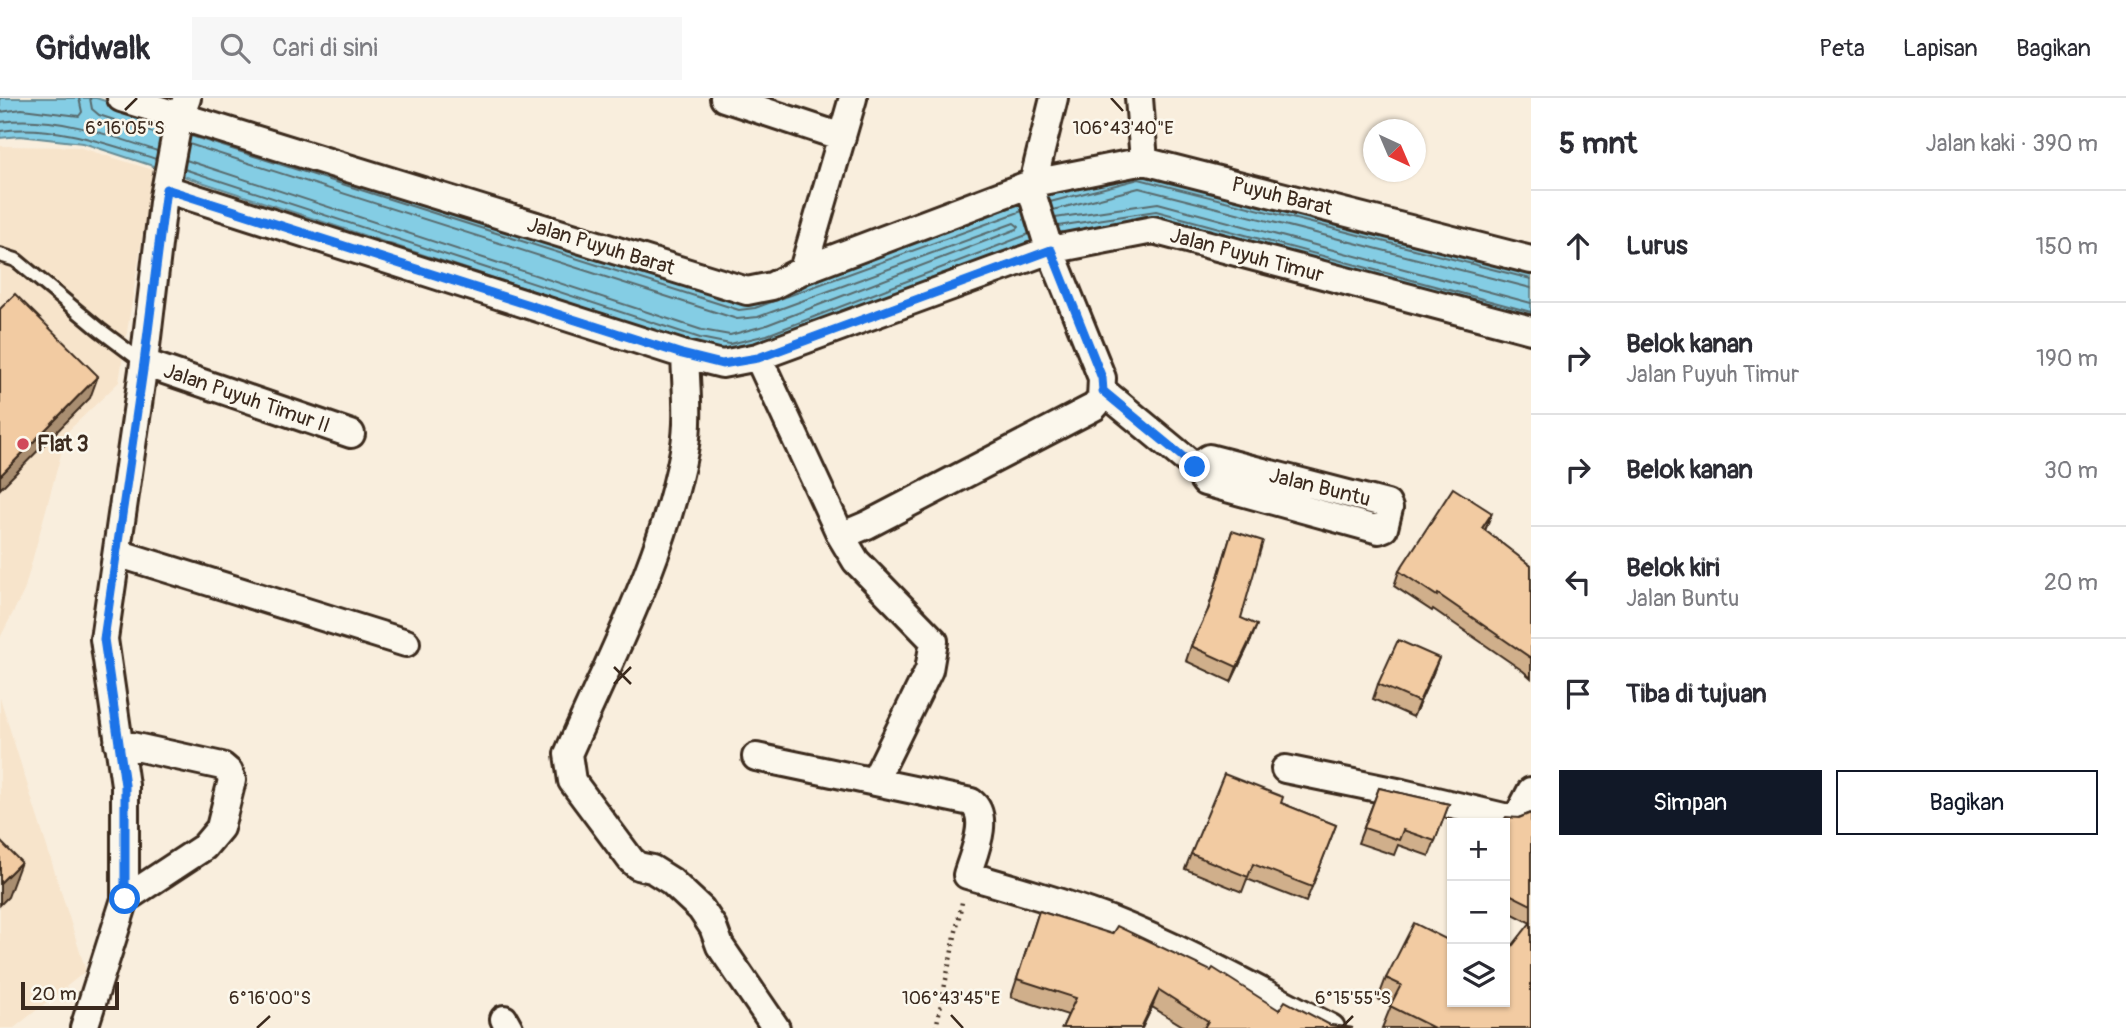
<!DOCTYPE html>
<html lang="id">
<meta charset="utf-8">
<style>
:root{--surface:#fff;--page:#f7f7f7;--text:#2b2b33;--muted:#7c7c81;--line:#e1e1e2;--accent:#111827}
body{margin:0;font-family:Pangolin,sans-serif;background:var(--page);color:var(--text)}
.controls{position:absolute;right:21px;bottom:21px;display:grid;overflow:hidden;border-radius:0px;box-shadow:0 2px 5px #0004}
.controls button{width:63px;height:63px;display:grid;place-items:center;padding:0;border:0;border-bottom:2px solid var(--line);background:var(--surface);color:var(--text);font:35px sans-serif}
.compass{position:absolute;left:1363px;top:21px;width:63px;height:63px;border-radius:50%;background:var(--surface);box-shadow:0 2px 5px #0004;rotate:136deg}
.scale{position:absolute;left:21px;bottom:18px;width:98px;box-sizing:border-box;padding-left:7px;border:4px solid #3b2a1e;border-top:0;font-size:19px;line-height:24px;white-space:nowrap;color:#3b2a1e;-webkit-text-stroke:5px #fbf7ec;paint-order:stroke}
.stop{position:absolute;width:21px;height:21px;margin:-16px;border:5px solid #1a73e8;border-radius:50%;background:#fff}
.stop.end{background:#1a73e8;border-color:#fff;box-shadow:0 2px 7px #0008}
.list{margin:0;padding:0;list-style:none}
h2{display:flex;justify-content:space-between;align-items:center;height:91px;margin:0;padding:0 28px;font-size:30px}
h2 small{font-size:23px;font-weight:400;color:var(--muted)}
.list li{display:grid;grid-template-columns:46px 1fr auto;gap:21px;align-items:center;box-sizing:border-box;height:112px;padding:0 28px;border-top:2px solid var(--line)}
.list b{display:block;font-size:26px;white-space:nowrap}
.list p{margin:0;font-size:23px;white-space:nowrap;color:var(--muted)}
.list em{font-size:23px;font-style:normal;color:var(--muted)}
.actions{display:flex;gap:14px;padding:21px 28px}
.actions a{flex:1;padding:16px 0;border:2px solid var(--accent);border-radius:0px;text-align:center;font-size:24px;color:var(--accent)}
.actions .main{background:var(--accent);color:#fff}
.icon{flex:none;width:38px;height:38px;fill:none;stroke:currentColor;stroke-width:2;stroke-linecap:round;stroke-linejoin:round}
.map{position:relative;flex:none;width:1531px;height:930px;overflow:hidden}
header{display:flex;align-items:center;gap:42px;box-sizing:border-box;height:98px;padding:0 35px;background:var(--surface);border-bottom:2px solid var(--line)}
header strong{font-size:33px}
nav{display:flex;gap:38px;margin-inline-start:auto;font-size:24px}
.search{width:490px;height:63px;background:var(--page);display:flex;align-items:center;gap:18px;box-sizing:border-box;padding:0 24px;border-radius:0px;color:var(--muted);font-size:26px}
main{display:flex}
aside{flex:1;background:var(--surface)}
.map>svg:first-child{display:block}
</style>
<header>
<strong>Gridwalk</strong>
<div class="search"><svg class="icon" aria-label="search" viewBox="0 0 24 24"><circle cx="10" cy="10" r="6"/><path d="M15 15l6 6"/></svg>Cari di sini</div>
<nav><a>Peta</a><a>Lapisan</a><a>Bagikan</a></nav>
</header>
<main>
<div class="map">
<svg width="1531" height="930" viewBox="0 0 1531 930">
<rect width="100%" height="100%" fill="#f9eedd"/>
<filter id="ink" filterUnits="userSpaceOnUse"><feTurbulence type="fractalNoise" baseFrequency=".0143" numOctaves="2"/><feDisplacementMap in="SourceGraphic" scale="14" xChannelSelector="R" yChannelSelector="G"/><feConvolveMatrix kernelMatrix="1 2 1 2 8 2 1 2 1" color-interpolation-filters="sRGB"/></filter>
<g filter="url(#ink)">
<path fill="#f7e4cb" d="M0 48 78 49 153 72 119 284 67 334 24 493 0 540Z
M0 600 86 873 14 930H0Z"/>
<path fill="#84cde4" stroke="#678c95" stroke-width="2" d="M0 0H96L739 205 753 204 1034 101 1138 74 1531 175V222L1154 120 1047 137 769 244 730 253 698 247 83 45 20 38 0 40Z"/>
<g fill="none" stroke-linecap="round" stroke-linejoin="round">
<path stroke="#586b6d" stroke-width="2" d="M90 0 92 11 99 17 160 37
M0 14 22 11 79 18 82 14 79 0
M0 24C54 17 107 36 157 53
M0 33C54 26 105 45 156 61
M191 38 739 212 755 210 1022 113
M186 62 702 232 730 237 764 228 1017 131 1019 129 1014 125 758 219 737 221 189 46
M184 71 700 240 730 246 767 237 1029 136
M1050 104 1139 81 1531 181
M1053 112 1139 90 1531 190
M1055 120 1158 105 1531 205
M1058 128 1156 113 1531 214"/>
<g stroke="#3b2a1e" stroke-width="18">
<path id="lane" d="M0 157 16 162 100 232 144 265"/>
</g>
<g stroke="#3b2a1e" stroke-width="32">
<path id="street" d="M121 0 747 193 772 188 803 172 1033 85 1144 63 1531 162
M724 0 842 39
M1139 0 1144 63
M166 91 682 256 722 266 758 259 1050 152 1153 132 1531 232
M803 172 853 0
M685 257C686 288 690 322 684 353 664 459 611 558 568 656L572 683 631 762 638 768 652 771 671 783 701 811 713 829 720 848 776 930
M758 259 841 438 867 427 1094 309 1101 301 1102 280 1047 144 1032 95 1033 85 1054 0
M144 265 351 336
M1103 293 1195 369 1205 384 1379 432 1384 430 1389 410 1387 406 1209 360 1195 369
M841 438 856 463 934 543 929 572 875 682
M117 455 406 545
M118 645 222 668 229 674 232 682 220 730 204 749 125 801
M756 659 971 704C991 719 973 757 967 777 1015 791 1063 804 1110 822 1186 852 1259 893 1331 930
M1285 671 1402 695 1508 720 1519 716 1531 693
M504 921 509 930
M84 930 125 801V687L104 541 144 265 163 104 178 24 187 0"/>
</g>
<path stroke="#3b2a1e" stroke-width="4.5" stroke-dasharray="2 5" stroke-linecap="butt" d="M936 930 962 804"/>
<use href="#lane" stroke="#fbf7ec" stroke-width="12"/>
<use href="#street" stroke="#fbf7ec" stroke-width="26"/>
</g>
<path fill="#d0af8b" stroke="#3b2a1e" stroke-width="2" d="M1486 430 1485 433 1531 468V580L1523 573 1433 511 1432 513 1394 488 1399 473Z
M1232 433 1241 520 1251 542 1231 584 1186 563 1191 548 1207 515Z
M1433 575 1413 619 1373 601 1378 586Z
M1379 690 1449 706 1429 758 1398 747 1394 757 1358 745Z
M1281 705 1336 727 1306 804 1247 781 1242 794 1185 771 1191 756Z
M1531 715V930H1382L1391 908 1378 901 1386 880 1452 904 1506 856 1531 825 1505 812V725Z
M1039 813 1279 912 1330 927 1353 930H1186L1152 909 1142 930H1062L1068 917 1011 899Z"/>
<path fill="#a98e71" stroke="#3b2a1e" stroke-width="2" d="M98 278 90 300 0 391V378Z
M1492 415 1486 430 1476 445 1482 430Z
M1257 527 1251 542 1231 584 1237 569Z
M1439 560 1433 575 1413 619 1419 604Z
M21 764 8 799 0 807V785Z
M1159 892 1152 909 1142 930H1141Z"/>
<path fill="#f2cba2" stroke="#3b2a1e" stroke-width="2" d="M15 196 98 278 0 378V211Z
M1453 390 1492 415 1482 430 1531 468V560L1438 496 1437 498 1399 473Z
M1232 433 1263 443 1241 520 1257 527 1237 569 1191 548 1209 510Z
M1398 542 1439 560 1419 604 1378 586Z
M1224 676 1283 699 1281 705 1336 727 1312 789 1253 766 1248 779 1191 756Z
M1379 690 1449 706 1435 743 1403 732 1399 742 1364 730Z
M1531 715V807L1505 794V725H1502L1506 719 1519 720Z
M0 743 21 764 0 785Z
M1039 813 1112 836 1117 828 1211 873 1213 870 1279 912 1285 903 1330 927 1353 930H1204L1208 923 1159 892 1141 930H1062L1076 900 1017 881Z
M1531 824V930H1434L1390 908 1401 887 1386 880 1414 825 1452 844V904H1505V855L1506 856Z"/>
</g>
<g fill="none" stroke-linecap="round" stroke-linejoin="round" filter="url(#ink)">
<path stroke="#1a73e8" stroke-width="9" d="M125 801V687L104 541 144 265 166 91 682 256 722 266 758 260 1051 152 1102 280 1103 293 1195 369"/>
</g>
<path fill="none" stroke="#3b2a1e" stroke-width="2.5" d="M1111 0 1123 13M125 12 137 0M614 569 631 586M614 586 631 569M951 917 963 930M257 930 270 918M1341 930 1353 918"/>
<circle fill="#d1495b" stroke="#fbf7ec" stroke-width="2.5" cx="23" cy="346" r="7"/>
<g text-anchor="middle" stroke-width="5" stroke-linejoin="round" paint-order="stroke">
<g font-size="21" fill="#3b2a1e" stroke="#fbf7ec">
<text transform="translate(1282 98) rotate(14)" y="7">Puyuh Barat</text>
<text transform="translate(601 148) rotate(17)" y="7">Jalan Puyuh Barat</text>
<text transform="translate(1247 157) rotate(15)" y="7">Jalan Puyuh Timur</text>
<text transform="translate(247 300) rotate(19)" y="7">Jalan Puyuh Timur II</text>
<text transform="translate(1320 389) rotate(14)" y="7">Jalan Buntu</text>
</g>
<g font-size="21" font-weight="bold" fill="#3b2a1e" stroke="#fbf7ec" text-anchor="start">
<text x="37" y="353">Flat 3</text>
</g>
</g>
<g font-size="18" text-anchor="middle" fill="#3b2a1e" stroke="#fbf7ec" stroke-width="5" stroke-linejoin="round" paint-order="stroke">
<text x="125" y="36">6°16'05"S</text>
<text x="1123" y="36">106°43'40"E</text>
<text x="951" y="906">106°43'45"E</text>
<text x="270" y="906">6°16'00"S</text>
<text x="1353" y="906">6°15'55"S</text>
</g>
</svg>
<div class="controls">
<button>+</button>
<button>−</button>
<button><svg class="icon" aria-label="layers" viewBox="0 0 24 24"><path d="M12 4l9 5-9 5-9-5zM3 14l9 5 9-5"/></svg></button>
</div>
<svg class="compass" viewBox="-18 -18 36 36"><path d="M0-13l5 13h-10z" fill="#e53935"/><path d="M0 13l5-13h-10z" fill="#7c7c81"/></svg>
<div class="scale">20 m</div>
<div class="stop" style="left:125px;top:801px"></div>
<div class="stop end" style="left:1195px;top:369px"></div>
</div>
<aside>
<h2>5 mnt<small>Jalan kaki · 390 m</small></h2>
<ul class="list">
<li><svg class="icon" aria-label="ahead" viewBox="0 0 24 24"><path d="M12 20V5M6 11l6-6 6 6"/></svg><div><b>Lurus</b></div><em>150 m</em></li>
<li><svg class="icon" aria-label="right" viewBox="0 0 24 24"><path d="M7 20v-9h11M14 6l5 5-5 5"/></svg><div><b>Belok kanan</b><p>Jalan Puyuh Timur</p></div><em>190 m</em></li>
<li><svg class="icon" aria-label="right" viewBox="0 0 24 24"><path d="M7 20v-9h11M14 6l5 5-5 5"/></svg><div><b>Belok kanan</b></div><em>30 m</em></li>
<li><svg class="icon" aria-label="left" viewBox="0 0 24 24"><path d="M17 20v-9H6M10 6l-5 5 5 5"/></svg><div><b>Belok kiri</b><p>Jalan Buntu</p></div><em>20 m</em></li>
<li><svg class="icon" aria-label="arrive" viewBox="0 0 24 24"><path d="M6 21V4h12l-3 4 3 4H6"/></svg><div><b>Tiba di tujuan</b></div></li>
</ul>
<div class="actions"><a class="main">Simpan</a><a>Bagikan</a></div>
</aside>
</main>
